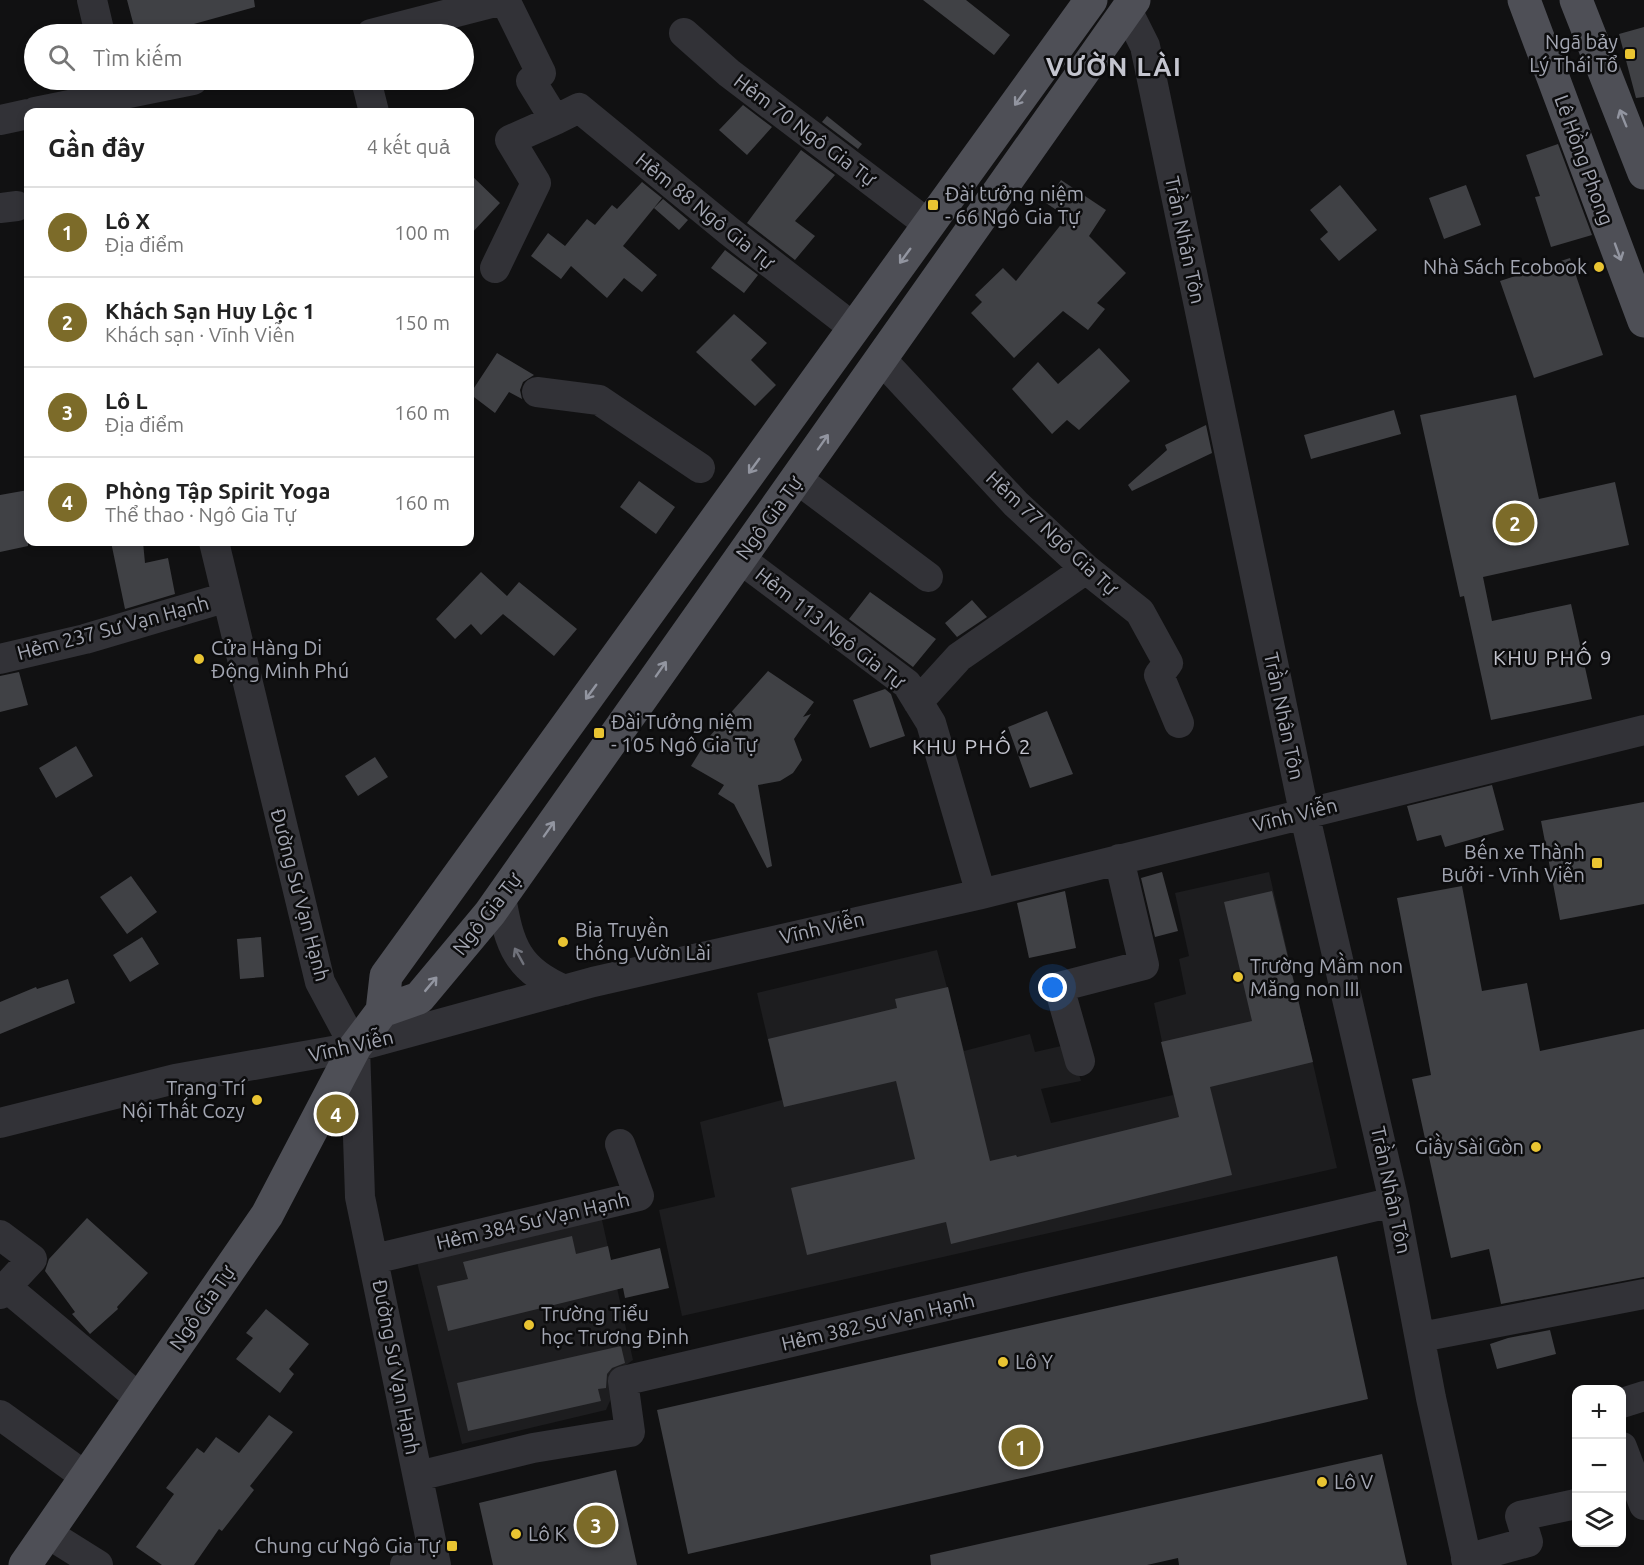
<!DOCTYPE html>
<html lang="vi">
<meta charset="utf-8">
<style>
:root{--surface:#fff;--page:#f6f6f6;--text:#222;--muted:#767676;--line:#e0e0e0;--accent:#7c6b29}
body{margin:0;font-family:Ubuntu,sans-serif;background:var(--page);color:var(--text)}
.controls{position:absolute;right:18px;bottom:18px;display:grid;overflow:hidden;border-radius:12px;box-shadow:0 3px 9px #0003}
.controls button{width:54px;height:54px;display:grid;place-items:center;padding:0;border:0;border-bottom:2px solid var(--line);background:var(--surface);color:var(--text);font:30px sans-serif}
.you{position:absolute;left:1053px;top:988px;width:21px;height:21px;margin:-15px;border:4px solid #fff;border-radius:50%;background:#1a73e8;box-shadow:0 0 0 9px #1a73e833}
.badge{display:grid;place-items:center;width:39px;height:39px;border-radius:50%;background:var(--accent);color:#fff;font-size:20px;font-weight:700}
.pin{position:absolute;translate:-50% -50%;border:3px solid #fff;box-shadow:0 2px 6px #0006}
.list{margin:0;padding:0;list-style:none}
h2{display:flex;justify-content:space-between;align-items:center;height:78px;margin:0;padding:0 24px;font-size:26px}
h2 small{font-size:20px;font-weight:400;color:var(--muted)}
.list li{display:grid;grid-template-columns:39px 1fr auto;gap:18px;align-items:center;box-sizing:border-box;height:90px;padding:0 24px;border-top:2px solid var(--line)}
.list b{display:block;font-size:22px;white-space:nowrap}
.list p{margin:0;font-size:20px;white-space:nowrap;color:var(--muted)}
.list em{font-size:20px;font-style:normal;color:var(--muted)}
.icon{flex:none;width:33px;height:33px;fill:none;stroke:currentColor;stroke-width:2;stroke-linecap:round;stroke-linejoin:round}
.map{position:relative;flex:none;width:1644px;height:1565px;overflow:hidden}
.search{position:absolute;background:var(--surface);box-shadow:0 3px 9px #0003;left:24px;top:24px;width:450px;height:66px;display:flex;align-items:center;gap:15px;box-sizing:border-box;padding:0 21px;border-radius:33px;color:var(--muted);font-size:22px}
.panel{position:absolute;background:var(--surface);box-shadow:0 3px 9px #0003;left:24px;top:108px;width:450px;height:438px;border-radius:12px}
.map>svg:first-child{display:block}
</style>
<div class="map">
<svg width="1644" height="1565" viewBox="0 0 1644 1565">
<rect width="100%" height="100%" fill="#111112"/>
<path fill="#1d1d1f" d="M1269 872 1337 1168 682 1316 659 1210 715 1197 700 1122 782 1100 757 993 937 950 964 1051 1030 1034 1035 1052 1070 1044 1081 1081 1041 1089 1051 1123 1173 1095 1154 1003 1186 994 1179 959 1189 956 1175 893Z
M600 1211 633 1360 626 1365 606 1410 462 1444 415 1254Z"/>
<path fill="#404145" d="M127 0H254L255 7 158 34H136Z
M923 0H966L1010 35 994 55Z
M1644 27V97L1636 98 1619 34Z
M743 105 772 127 747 155 719 130Z
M827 116 862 144 858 149 822 122Z
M1558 144 1592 235 1551 247 1535 197 1540 196 1526 155Z
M801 150 835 175 795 221 815 236 795 260 747 223Z
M470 174 500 203 470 235Z
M1061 180 1106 210 1089 236 1126 273 1097 303 1105 309 1088 330 1063 311 1014 358 971 313 982 302 975 295 1003 268 1016 281 1067 217 1046 203Z
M642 182 662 198 623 246 657 275 642 292 624 278 607 298 571 266 561 279 531 256 548 233 565 246 587 219 595 225 612 205 617 209Z
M1340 185 1377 230 1339 261 1320 239 1328 232 1310 210Z
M1466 185 1481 225 1444 239 1429 198Z
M663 199 688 220 679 230 654 208Z
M725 250 758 275 744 293 711 268Z
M1570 258 1603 355 1534 378 1500 281Z
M734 314 767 343 751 360 776 385 755 406 696 352Z
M1099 348 1130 381 1079 430 1067 420 1052 434 1012 389 1038 362 1058 384Z
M497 353 534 375 523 382 520 390 522 399 509 392 495 413 470 394Z
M1516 395 1539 499 1615 482 1629 545 1483 577 1492 621 1571 604 1592 699 1491 720 1464 596 1460 597 1420 415Z
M1394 410 1401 434 1311 459 1304 435Z
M1206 425 1212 453 1132 491 1128 485 1167 450 1165 445Z
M639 481 675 507 656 534 620 507Z
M28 490V546L0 552V495Z
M111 542H143L145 563 168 558 175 594 125 609Z
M481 572 507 596 519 582 577 629 554 656 503 614 481 635 471 624 455 639 436 619Z
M870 592 936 639 913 667 849 619Z
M972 600 987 617 957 637 945 623Z
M768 671 814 702 803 717 811 714 794 739 802 760 793 773 780 781 758 785 772 866 767 868 734 804 718 794 724 785 691 766 709 737Z
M19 672 28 705 0 712V676Z
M885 689 891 694 905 736 870 748 853 700Z
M1047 711 1073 774 1030 788 1008 727Z
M76 746 93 776 56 798 39 768Z
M375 757 388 777 358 796 345 776Z
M1492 785 1504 830 1445 847 1441 835 1417 841 1407 806Z
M1644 802V904L1560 920 1541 821Z
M1162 872 1178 931 1155 937 1141 878Z
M131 876 157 912 127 934 100 897Z
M1462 886 1482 991 1527 983 1540 1051 1644 1029V1277L1501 1304 1489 1249 1451 1258 1412 1079 1431 1075 1397 898Z
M1065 891 1076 948 1029 958 1017 903Z
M1272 891 1313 1062 1210 1087 1232 1175 951 1244 946 1222 807 1255 791 1188 915 1159 896 1081 784 1107 768 1039 897 1008 895 999 948 987 990 1161 1016 1155 1017 1157 1179 1117 1161 1042 1252 1021 1224 902Z
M142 937 159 964 130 982 113 955Z
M261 937 264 977 240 979 237 939Z
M68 979 75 1003 0 1034V1002L36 987 37 989Z
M87 1218 148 1273 117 1307 118 1309 90 1334 72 1314 75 1312 45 1271 49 1259Z
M572 1236 576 1254 608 1246 611 1260 660 1248 669 1288 625 1298 623 1288 448 1331 437 1286 468 1279 463 1262Z
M1337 1256 1368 1399 688 1554 657 1410Z
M266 1309 309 1344 289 1369 294 1374 280 1393 236 1359 253 1338 246 1333Z
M1550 1330 1556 1354 1497 1369 1490 1344 1508 1338Z
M621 1346 625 1363 612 1368 607 1374 606 1388 598 1389 601 1401 468 1431 457 1383Z
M269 1415 293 1432 250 1486 254 1490 222 1531 219 1529 194 1565H162L136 1547 174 1494 166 1488 197 1448 204 1453 216 1437 239 1453Z
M1382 1454 1407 1565H1179L1178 1558 1147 1565H931L930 1555Z
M616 1470 637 1565H493L479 1503Z"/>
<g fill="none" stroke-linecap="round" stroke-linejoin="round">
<path stroke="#323237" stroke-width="30" d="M92 0 100 34
M1127 10 1145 46 1304 812 1394 1202 1431 1398 1468 1565
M684 33 729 73 928 224
M371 34 503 0
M366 80 374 112
M35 112 193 80
M0 120 28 114
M555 120 579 108 729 231 854 328
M0 208 17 206
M495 268 536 183 510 140 555 120 531 81 541 73 505 0
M881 359 1016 504 1086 569 1140 612 1168 663 1159 675 1179 723
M537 392 599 400 700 468
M797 479 928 577
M214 542 320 982 355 1047 360 1197 436 1565
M739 558 907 684 931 723 981 894
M0 659 85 639 227 597
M918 702 959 657 1086 569
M501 897C509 945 517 970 565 990
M1080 1061 1059 987 1144 965 1119 859
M0 1123 175 1079 355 1047 593 982 981 894 1644 730
M0 1235 32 1259 6 1287
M374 1259 639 1196 620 1144
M0 1294 6 1287 139 1398
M1421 1337 1644 1294
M1622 1403 1644 1396
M0 1415 86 1477
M1622 1447 1644 1505
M418 1476 533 1448 630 1432 623 1381 1394 1202
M47 1533 98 1565
M1466 1559 1528 1542 1520 1516 1576 1504
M405 1565 433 1550"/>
<path stroke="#4e4f56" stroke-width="33" d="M1524 0 1644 321
M1576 0 1644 173
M382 1011 419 998 490 913 1134 0
M25 1565 267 1215 355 1047 382 1011 386 976 1091 0"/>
</g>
<defs><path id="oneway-shaft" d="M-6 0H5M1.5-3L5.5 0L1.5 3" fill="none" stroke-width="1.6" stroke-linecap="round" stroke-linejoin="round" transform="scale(1.5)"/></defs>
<g stroke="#9295a0">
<use href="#oneway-shaft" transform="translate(1020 98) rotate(126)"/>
<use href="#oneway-shaft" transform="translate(1623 118) rotate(-112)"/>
<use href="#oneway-shaft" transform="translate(1618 252) rotate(70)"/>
<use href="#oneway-shaft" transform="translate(905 256) rotate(126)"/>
<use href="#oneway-shaft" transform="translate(823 442) rotate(-55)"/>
<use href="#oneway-shaft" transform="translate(754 466) rotate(126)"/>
<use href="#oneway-shaft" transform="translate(661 669) rotate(-55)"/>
<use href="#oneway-shaft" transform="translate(591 692) rotate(126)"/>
<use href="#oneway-shaft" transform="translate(549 829) rotate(-55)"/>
<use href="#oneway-shaft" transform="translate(431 984) rotate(-50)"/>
</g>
<use stroke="#70727b" href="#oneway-shaft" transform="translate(519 956) rotate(-119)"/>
<g fill="#e9c432" stroke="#0c0c0d" stroke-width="2">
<rect x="1624" y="48" width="12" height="12" rx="3"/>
<rect x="927" y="199" width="12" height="12" rx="3"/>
<circle cx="1599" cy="267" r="6"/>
<circle cx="199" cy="659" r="6"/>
<rect x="593" y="727" width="12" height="12" rx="3"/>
<rect x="1591" y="857" width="12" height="12" rx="3"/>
<circle cx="563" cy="942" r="6"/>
<circle cx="1238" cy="977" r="6"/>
<circle cx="257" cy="1100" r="6"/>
<circle cx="1536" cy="1147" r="6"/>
<circle cx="529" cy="1325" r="6"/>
<circle cx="1003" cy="1362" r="6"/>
<circle cx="1322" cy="1482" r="6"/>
<circle cx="516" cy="1534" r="6"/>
<rect x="446" y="1540" width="12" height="12" rx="3"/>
</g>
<g text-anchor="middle" stroke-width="5" stroke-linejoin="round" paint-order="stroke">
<g font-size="20" fill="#a3a6b2" stroke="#0c0c0d" text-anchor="start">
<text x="1618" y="49" text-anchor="end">Ngã bảy<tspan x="1618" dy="23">Lý Thái Tổ</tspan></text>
<text x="945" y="201">Đài tưởng niệm<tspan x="945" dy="23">- 66 Ngô Gia Tự</tspan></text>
<text x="1587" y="274" text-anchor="end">Nhà Sách Ecobook</text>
<text x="211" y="655">Cửa Hàng Di<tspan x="211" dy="23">Động Minh Phú</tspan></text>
<text x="611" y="729">Đài Tưởng niệm<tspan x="611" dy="23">- 105 Ngô Gia Tự</tspan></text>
<text x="1585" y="859" text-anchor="end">Bến xe Thành<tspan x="1585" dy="23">Bưởi - Vĩnh Viễn</tspan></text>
<text x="575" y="937">Bia Truyền<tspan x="575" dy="23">thống Vườn Lài</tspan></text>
<text x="1250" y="973">Trường Mầm non<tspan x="1250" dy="23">Măng non III</tspan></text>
<text x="245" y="1095" text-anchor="end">Trang Trí<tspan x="245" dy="23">Nội Thất Cozy</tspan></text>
<text x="1524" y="1154" text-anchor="end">Giầy Sài Gòn</text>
<text x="541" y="1321">Trường Tiểu<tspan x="541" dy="23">học Trương Định</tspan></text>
<text x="1015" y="1369">Lô Y</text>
<text x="1334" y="1489">Lô V</text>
<text x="528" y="1541">Lô K</text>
<text x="440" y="1553" text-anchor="end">Chung cư Ngô Gia Tự</text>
</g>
<g font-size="20" fill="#a3a6b2" stroke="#0c0c0d">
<text transform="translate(805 130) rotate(37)" y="7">Hẻm 70 Ngô Gia Tự</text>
<text transform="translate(1584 160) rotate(70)" y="7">Lê Hồng Phong</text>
<text transform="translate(705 211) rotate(39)" y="7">Hẻm 88 Ngô Gia Tự</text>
<text transform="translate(1185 240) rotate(78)" y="7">Trần Nhân Tôn</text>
<text transform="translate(769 518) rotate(-54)" y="7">Ngô Gia Tự</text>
<text transform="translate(1052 533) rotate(43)" y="7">Hẻm 77 Ngô Gia Tự</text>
<text transform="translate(113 628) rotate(-15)" y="7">Hẻm 237 Sư Vạn Hạnh</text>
<text transform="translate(830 628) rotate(38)" y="7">Hẻm 113 Ngô Gia Tự</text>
<text transform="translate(1284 716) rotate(78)" y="7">Trần Nhân Tôn</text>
<text transform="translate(1295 815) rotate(-14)" y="7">Vĩnh Viễn</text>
<text transform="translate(300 895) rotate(75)" y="7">Đường Sư Vạn Hạnh</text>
<text transform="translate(487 914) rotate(-52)" y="7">Ngô Gia Tự</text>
<text transform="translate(822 928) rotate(-13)" y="7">Vĩnh Viễn</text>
<text transform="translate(351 1046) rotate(-13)" y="7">Vĩnh Viễn</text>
<text transform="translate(1391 1190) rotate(78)" y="7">Trần Nhân Tôn</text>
<text transform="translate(533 1221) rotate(-13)" y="7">Hẻm 384 Sư Vạn Hạnh</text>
<text transform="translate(202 1308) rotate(-55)" y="7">Ngô Gia Tự</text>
<text transform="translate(878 1322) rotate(-13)" y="7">Hẻm 382 Sư Vạn Hạnh</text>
<text transform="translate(396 1367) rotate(79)" y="7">Đường Sư Vạn Hạnh</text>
</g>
<g font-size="21" letter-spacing="1.5" fill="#c4c5cf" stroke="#0c0c0d">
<text x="1553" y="665">KHU PHỐ 9</text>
<text x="972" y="754">KHU PHỐ 2</text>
</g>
<g font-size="26" font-weight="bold" letter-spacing="1.5" fill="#c4c5cf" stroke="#0c0c0d">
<text x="1114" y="76">VƯỜN LÀI</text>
</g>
</g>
</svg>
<div class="controls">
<button>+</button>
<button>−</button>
<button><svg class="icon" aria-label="layers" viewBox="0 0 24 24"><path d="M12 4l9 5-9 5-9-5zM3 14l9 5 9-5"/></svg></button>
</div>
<div class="you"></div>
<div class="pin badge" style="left:1021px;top:1447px">1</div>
<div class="pin badge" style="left:1515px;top:523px">2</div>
<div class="pin badge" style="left:596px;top:1525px">3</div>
<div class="pin badge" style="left:336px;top:1114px">4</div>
<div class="search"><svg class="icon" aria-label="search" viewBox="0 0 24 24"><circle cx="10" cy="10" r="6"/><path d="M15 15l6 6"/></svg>Tìm kiếm</div>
<section class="panel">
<h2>Gần đây<small>4 kết quả</small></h2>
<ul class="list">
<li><span class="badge">1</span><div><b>Lô X</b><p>Địa điểm</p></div><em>100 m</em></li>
<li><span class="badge">2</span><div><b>Khách Sạn Huy Lộc 1</b><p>Khách sạn · Vĩnh Viễn</p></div><em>150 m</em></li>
<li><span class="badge">3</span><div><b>Lô L</b><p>Địa điểm</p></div><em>160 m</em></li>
<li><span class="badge">4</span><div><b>Phòng Tập Spirit Yoga</b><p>Thể thao · Ngô Gia Tự</p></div><em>160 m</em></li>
</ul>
</section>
</div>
